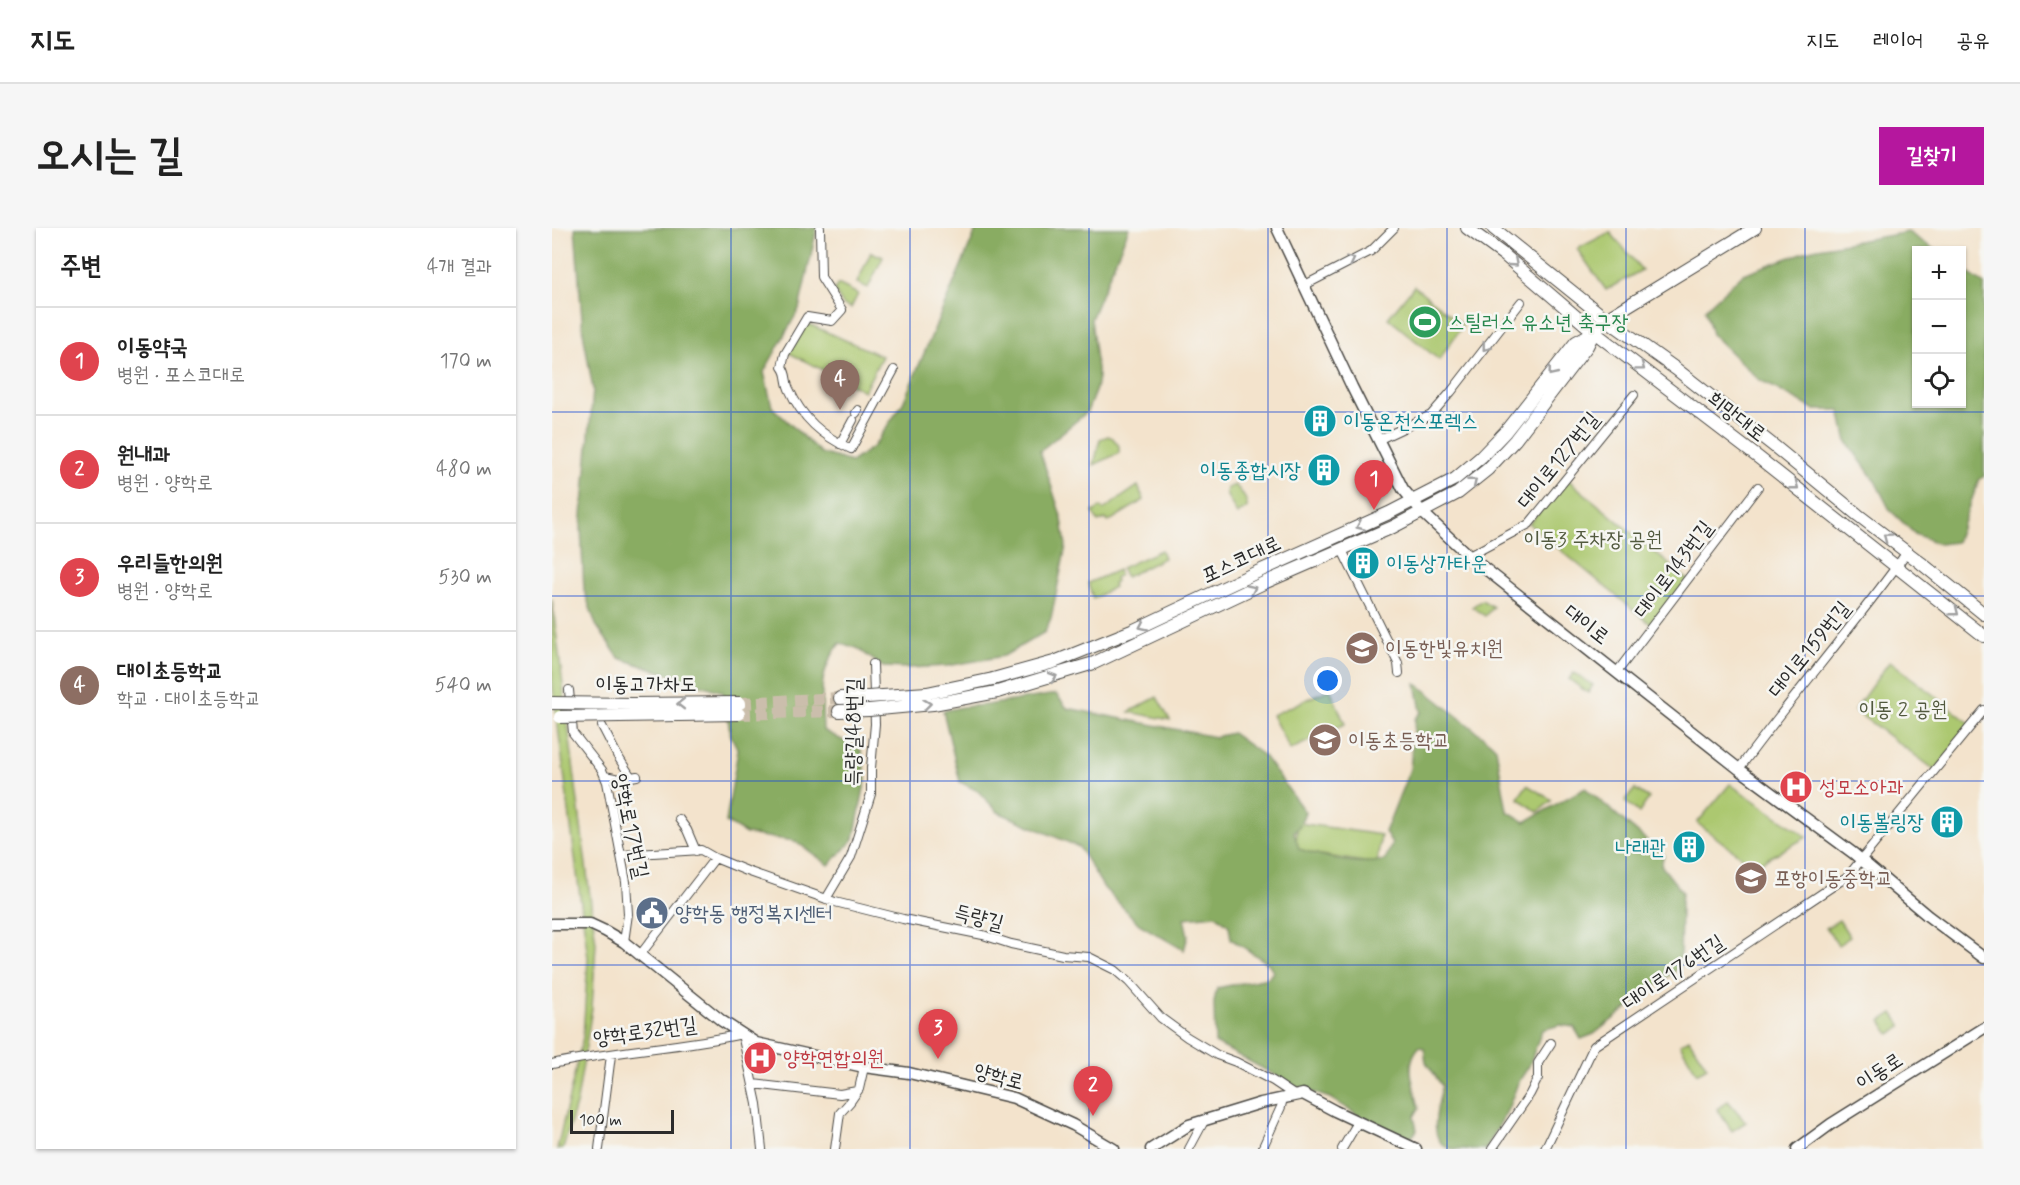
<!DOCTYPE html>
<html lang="ko">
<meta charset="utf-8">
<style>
:root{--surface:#fff;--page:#f6f6f6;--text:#222;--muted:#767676;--line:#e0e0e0;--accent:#b5179e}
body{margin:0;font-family:Mynerve,"Poor Story",sans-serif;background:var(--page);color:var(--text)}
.controls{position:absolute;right:18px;top:18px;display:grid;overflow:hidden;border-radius:0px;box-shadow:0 2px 4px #0004}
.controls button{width:54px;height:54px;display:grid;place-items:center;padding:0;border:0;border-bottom:2px solid var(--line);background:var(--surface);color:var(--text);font:30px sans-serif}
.scale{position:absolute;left:18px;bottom:15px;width:104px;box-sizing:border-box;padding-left:6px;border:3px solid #2b2b2b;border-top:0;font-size:16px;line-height:21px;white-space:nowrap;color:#2b2b2b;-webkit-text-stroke:4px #f6f6f2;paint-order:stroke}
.you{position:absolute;left:776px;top:453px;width:21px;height:21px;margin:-15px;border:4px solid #fff;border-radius:50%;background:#1a73e8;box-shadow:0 0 0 9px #1a73e833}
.badge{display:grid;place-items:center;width:39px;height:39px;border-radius:50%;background:var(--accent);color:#fff;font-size:20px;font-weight:700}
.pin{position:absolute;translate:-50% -50px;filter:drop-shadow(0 2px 3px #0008)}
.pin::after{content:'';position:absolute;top:32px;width:21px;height:18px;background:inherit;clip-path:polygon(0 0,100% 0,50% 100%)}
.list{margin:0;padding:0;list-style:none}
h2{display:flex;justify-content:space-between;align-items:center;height:78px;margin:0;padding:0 24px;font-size:26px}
h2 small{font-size:20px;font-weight:400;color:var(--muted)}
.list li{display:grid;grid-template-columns:39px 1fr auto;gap:18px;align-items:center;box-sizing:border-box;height:108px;padding:0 24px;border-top:2px solid var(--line)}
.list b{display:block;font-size:22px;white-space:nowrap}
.list p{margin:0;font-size:20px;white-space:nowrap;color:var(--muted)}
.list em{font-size:20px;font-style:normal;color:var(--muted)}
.icon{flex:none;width:33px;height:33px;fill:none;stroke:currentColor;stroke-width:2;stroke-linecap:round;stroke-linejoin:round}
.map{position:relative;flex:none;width:1432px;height:921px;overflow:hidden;border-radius:0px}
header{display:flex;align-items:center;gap:36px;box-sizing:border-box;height:84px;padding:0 30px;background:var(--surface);border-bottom:2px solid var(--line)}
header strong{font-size:28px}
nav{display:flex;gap:33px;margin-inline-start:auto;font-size:21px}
.intro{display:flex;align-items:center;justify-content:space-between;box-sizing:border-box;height:144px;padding:0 36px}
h1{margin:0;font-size:42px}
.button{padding:15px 27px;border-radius:0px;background:var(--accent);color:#fff;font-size:21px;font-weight:700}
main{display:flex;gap:36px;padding:0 36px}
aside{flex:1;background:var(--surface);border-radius:0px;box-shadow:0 2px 4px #0004}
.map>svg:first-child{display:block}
</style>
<header>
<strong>지도</strong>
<nav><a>지도</a><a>레이어</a><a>공유</a></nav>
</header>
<div class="intro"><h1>오시는 길</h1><a class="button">길찾기</a></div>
<main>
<aside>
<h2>주변<small>4개 결과</small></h2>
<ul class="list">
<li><span class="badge" style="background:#e0444e">1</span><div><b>이동약국</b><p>병원 · 포스코대로</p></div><em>170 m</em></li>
<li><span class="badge" style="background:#e0444e">2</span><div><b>원내과</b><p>병원 · 양학로</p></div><em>480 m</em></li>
<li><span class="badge" style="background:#e0444e">3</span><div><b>우리들한의원</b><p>병원 · 양학로</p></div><em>530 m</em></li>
<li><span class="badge" style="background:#8d6e63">4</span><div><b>대이초등학교</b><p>학교 · 대이초등학교</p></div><em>540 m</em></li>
</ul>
</aside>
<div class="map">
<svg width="1432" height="921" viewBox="0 0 1432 921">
<rect width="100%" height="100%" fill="#f6f6f2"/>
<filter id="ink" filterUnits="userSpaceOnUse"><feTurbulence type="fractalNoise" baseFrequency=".0167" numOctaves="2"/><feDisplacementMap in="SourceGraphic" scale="12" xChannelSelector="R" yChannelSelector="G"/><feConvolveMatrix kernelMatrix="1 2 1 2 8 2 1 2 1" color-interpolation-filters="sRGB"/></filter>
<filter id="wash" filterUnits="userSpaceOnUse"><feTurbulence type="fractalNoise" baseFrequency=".008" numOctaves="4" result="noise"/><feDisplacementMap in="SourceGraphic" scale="24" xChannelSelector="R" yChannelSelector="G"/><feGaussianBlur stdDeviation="1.35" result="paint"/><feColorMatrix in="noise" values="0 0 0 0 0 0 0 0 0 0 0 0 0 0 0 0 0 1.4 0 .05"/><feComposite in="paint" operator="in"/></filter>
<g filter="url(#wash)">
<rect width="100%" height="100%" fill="#f3e3cc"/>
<path fill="#acc86f" stroke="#6c7a4d" stroke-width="1.5" d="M1058 4 1090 42 1054 62 1025 21Z
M319 24 331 29 316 60 305 55Z
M286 56 306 66 299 80 291 77 282 62Z
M862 58 911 97 887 132 836 90Z
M254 95 330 128 312 163 237 125Z
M556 208 561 210 567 218V225L542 237 548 211Z
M1014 250 1136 352 1101 398 977 296Z
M683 257C689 263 696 272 695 280L685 286 674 266 675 260Z
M586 258 592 272 556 294 554 291 546 294 541 284 549 279 551 282Z
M609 322 612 330 574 349 569 340Z
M566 342 567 347 563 350 564 353 561 356 562 359 541 371 536 355Z
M0 371 44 715 40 780 25 873 11 921H5L31 809 36 730 0 453Z
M930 372 941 379 933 388 920 379Z
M1338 433 1420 497 1383 542 1302 482Z
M1022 445 1041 457 1036 465 1017 451Z
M778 461 793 496 738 522 720 487Z
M605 469 618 492 577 484Z
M1178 556 1255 609 1202 638 1145 595Z
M975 557 1000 572 986 584 966 570Z
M1083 561 1097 570 1087 585 1073 573Z
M746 595 829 607 825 636 743 623Z
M1287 692 1298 709 1286 717 1274 700Z
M1341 785 1350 798 1338 806 1329 793Z
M1137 811 1155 839 1145 845 1128 816Z
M1176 873 1194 894 1180 903 1165 881Z"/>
<path fill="#89ac62" stroke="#5a6c46" stroke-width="1.5" d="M23 0H265L247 81 212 144 220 179 269 225 299 234 322 218 351 175 425 0H577L539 91 546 149 544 161 535 184 488 223 510 291 514 318 499 390 493 404 452 428 395 438 356 440 331 439 305 420 288 415C265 446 270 466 271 502L309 522 314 550 302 611 277 637 243 613 194 606 174 594 186 522 179 508 171 464 67 430 44 397 32 362 29 299 41 162 31 104Z
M1356 4 1383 22H1364V176H1410V41L1432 56V248L1427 252 1404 314 1387 316 1373 310 1363 306 1338 282 1323 253 1295 214 1288 182H1263L1206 151 1160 106 1153 81 1191 46 1261 21Z
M864 455 939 515 944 520 955 583 973 594 1033 560 1112 627 1109 637 1130 664 1129 676 1128 739 1042 806 1029 811 1022 799 1008 797 990 802 977 838 966 855 956 881 934 921C923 921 905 921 896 920 874 910 887 876 890 858L874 834 872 820 867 819C851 837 863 859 867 880L862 889 865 902 860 909 852 911 812 891 778 870 747 860 663 815 662 774 665 760 716 750 721 744 717 736 679 711 677 698 664 687 632 690 636 708 632 722 587 696 552 660 527 619 446 584 426 563 408 554 391 483 410 479 435 477 504 466 515 480 663 509 680 505 712 528 753 584 748 597 742 604 747 621C775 629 804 639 833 632L840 616 833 604 858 541 863 491 869 484Z"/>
</g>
<g filter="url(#ink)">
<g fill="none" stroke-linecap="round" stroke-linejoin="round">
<path stroke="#cbbeac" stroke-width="12" stroke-dasharray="12 6" stroke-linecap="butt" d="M188 475 288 470
M187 486 287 483"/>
<g stroke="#494743" stroke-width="10">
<path id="street" d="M268 0 269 49 290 82 280 93 255 89 233 126 230 139C236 146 233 153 237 161 250 190 270 208 299 221L342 142
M751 58 819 23 842 0
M304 185 306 182
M826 212 879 187 899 164 969 74
M288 216 301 192
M790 322 846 435 847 445
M917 328 977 296 1082 167
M1065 444 1206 259
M17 462 21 505 50 542 55 554 74 654 76 686 72 714
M50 498 65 527 79 549
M1187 541C1241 467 1302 398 1355 324
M53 548 67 551 85 548
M127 591 135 602 144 623
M69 627 149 622 163 630 195 643 283 674 351 691 431 707 459 716 511 727 537 729 563 742 577 754 609 790 635 809 665 827 684 834 721 853 742 867
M274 671 299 629 319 566V540L323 496 321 436
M88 727 163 630
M0 836C63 822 127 820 190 806L205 876 210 921
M201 856 288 866 305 863
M47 921 59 827
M283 921 288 885 298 874 307 861 312 839
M637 921 652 893
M710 921 729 879 731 870
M790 921 806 894
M940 921 978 866 986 850V835L999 815
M993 921 1042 818 1296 648 1432 482"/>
</g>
<g stroke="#494743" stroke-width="13">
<path id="secondary" d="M725 0 800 159 851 261 871 285 917 328 1187 541 1301 625 1376 688 1432 730
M0 696H38L53 703 72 714 170 793 204 815 312 839 357 845 462 870 521 897 562 921
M599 921 637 897 709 875 751 866 783 883 864 921
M1245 921 1279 896 1432 800"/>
</g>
<g stroke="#494743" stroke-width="14">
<path id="primary" d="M915 0 952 27 1042 104 1207 230 1432 408
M941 0 1054 91 1124 141 1222 218 1306 287 1369 335 1432 386
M441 451 502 434 582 402 703 345 837 285 903 251 929 229 953 204 1024 114 1042 104
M445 464 542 435 714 354 841 299 906 265 936 241 963 212 1035 118 1042 104 1054 91 1203 0
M288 470 316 469
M287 483 317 482"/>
</g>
<use href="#street" stroke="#fff" stroke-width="8"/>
<use href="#secondary" stroke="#fff" stroke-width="10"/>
<use href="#primary" stroke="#fff" stroke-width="12"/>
<g stroke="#494743" stroke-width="14" stroke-linecap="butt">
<path id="primary-bridge" d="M316 469 375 465 441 451
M0 475 80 476 188 475
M317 482 381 476 445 464
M8 489 187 486"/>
</g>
<use href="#primary-bridge" stroke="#fff" stroke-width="12"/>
</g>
<defs><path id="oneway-chevron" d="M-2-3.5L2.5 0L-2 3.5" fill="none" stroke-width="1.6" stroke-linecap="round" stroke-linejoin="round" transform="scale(1.5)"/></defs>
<g stroke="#a0a0a0">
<use href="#oneway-chevron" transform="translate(799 32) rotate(-27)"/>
<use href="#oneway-chevron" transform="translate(962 35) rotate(41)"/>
<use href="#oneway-chevron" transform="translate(934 119) rotate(128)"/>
<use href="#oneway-chevron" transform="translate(1089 139) rotate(37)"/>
<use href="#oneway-chevron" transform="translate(1000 144) rotate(129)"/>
<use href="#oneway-chevron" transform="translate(921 254) rotate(-39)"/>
<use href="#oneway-chevron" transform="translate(1243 258) rotate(38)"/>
<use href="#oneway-chevron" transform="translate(808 298) rotate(156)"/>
<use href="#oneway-chevron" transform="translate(1335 309) rotate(-143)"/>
<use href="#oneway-chevron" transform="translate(700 361) rotate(-25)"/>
<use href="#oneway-chevron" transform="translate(1403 384) rotate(38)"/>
<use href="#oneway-chevron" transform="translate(591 398) rotate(155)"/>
<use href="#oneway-chevron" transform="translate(501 449) rotate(-17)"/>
<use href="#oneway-chevron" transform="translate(129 476) rotate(-180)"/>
<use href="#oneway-chevron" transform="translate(375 476) rotate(-7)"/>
</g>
</g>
<path fill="none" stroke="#1d4ed8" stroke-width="1.5" stroke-opacity="0.55" d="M179 0V921M358 0V921M537 0V921M716 0V921M895 0V921M1074 0V921M1253 0V921M0 184H1432M0 368H1432M0 553H1432M0 737H1432"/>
<defs>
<g id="stadium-disc" transform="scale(1.725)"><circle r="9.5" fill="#2e9e5b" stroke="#f6f6f2"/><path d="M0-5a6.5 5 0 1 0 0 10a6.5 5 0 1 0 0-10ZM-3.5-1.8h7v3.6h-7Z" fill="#fff"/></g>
<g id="building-disc" transform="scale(1.725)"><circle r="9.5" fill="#0f9aa8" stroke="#f6f6f2"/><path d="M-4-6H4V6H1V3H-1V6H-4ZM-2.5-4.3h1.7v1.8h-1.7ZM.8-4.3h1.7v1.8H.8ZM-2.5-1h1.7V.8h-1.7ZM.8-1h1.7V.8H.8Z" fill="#fff"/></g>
<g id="school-disc" transform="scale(1.725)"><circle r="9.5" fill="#8d6e63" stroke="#f6f6f2"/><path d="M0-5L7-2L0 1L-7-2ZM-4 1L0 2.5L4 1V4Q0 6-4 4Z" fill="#fff"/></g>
<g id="hospital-disc" transform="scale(1.725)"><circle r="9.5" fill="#e0444e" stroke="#f6f6f2"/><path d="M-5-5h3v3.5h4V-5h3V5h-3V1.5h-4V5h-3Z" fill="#fff"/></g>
<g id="civic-disc" transform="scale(1.725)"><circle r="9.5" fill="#5c6f8a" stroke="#f6f6f2"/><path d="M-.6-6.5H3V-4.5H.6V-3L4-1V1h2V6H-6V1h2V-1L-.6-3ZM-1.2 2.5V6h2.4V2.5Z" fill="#fff"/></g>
</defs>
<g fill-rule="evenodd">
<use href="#stadium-disc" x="873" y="94"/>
<use href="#building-disc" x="768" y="193"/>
<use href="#building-disc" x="772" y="242"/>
<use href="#building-disc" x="811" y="335"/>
<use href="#school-disc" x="810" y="420"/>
<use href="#school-disc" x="773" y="512"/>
<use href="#hospital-disc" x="1244" y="559"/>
<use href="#building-disc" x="1395" y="594"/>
<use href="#building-disc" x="1137" y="619"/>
<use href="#school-disc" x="1199" y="650"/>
<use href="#civic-disc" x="100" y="685"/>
<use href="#hospital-disc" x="208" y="830"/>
</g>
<g text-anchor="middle" stroke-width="5" stroke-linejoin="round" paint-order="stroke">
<g font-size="21" fill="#27864d" stroke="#f6f6f2" text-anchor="start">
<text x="896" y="101">스틸러스 유소년 축구장</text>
</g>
<g font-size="21" fill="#2b2b2b" stroke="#f6f6f2">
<text transform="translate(1185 188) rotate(38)" y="7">희망대로</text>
<text transform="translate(1006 232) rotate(-51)" y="7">대이로127번길</text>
<text transform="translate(689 331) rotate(-25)" y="7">포스코대로</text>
<text transform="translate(1121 341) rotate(-53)" y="7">대이로143번길</text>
<text transform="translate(1035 396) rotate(38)" y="7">대이로</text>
<text transform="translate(1257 421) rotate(-51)" y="7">대이로159번길</text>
<text x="94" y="463">이동고가차도</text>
<text transform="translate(301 504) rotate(-89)" y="7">득량길48번길</text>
<text transform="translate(79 598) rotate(78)" y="7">양학로17번길</text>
<text transform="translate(427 689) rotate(15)" y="7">득량길</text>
<text transform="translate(1121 744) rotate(-34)" y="7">대이로176번길</text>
<text transform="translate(93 803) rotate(-8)" y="7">양학로32번길</text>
<text transform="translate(1327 843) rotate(-33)" y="7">이동로</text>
<text transform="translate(447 848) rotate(15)" y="7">양학로</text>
</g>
<g font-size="21" fill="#0d838f" stroke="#f6f6f2" text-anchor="end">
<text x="791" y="200" text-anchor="start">이동온천스포렉스</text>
<text x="749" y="249">이동종합시장</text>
<text x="834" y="342" text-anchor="start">이동상가타운</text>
<text x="1372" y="601">이동볼링장</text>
<text x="1114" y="626">나래관</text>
</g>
<g font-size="21" fill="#525a3f" stroke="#f6f6f2">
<text x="1041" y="318">이동3 주차장 공원</text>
<text x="1351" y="488">이동 2 공원</text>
</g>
<g font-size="21" fill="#785e54" stroke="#f6f6f2" text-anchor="start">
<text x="833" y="427">이동한빛유치원</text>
<text x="796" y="519">이동초등학교</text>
<text x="1222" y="657">포항이동중학교</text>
</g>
<g font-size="21" fill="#be3a42" stroke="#f6f6f2" text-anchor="start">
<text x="1267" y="566">성모소아과</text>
<text x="231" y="837">양학연합의원</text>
</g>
<g font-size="21" fill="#4e5e75" stroke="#f6f6f2" text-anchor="start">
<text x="123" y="692">양학동 행정복지센터</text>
</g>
</g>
</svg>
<div class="controls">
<button>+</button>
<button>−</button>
<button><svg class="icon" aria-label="locate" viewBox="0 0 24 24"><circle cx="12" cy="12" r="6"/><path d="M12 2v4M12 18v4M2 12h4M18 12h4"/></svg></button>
</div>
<div class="scale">100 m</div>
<div class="you"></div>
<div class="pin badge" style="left:822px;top:282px;background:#e0444e">1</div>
<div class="pin badge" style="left:541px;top:888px;background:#e0444e">2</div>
<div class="pin badge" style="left:386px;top:831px;background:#e0444e">3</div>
<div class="pin badge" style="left:288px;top:182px;background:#8d6e63">4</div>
</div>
</main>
